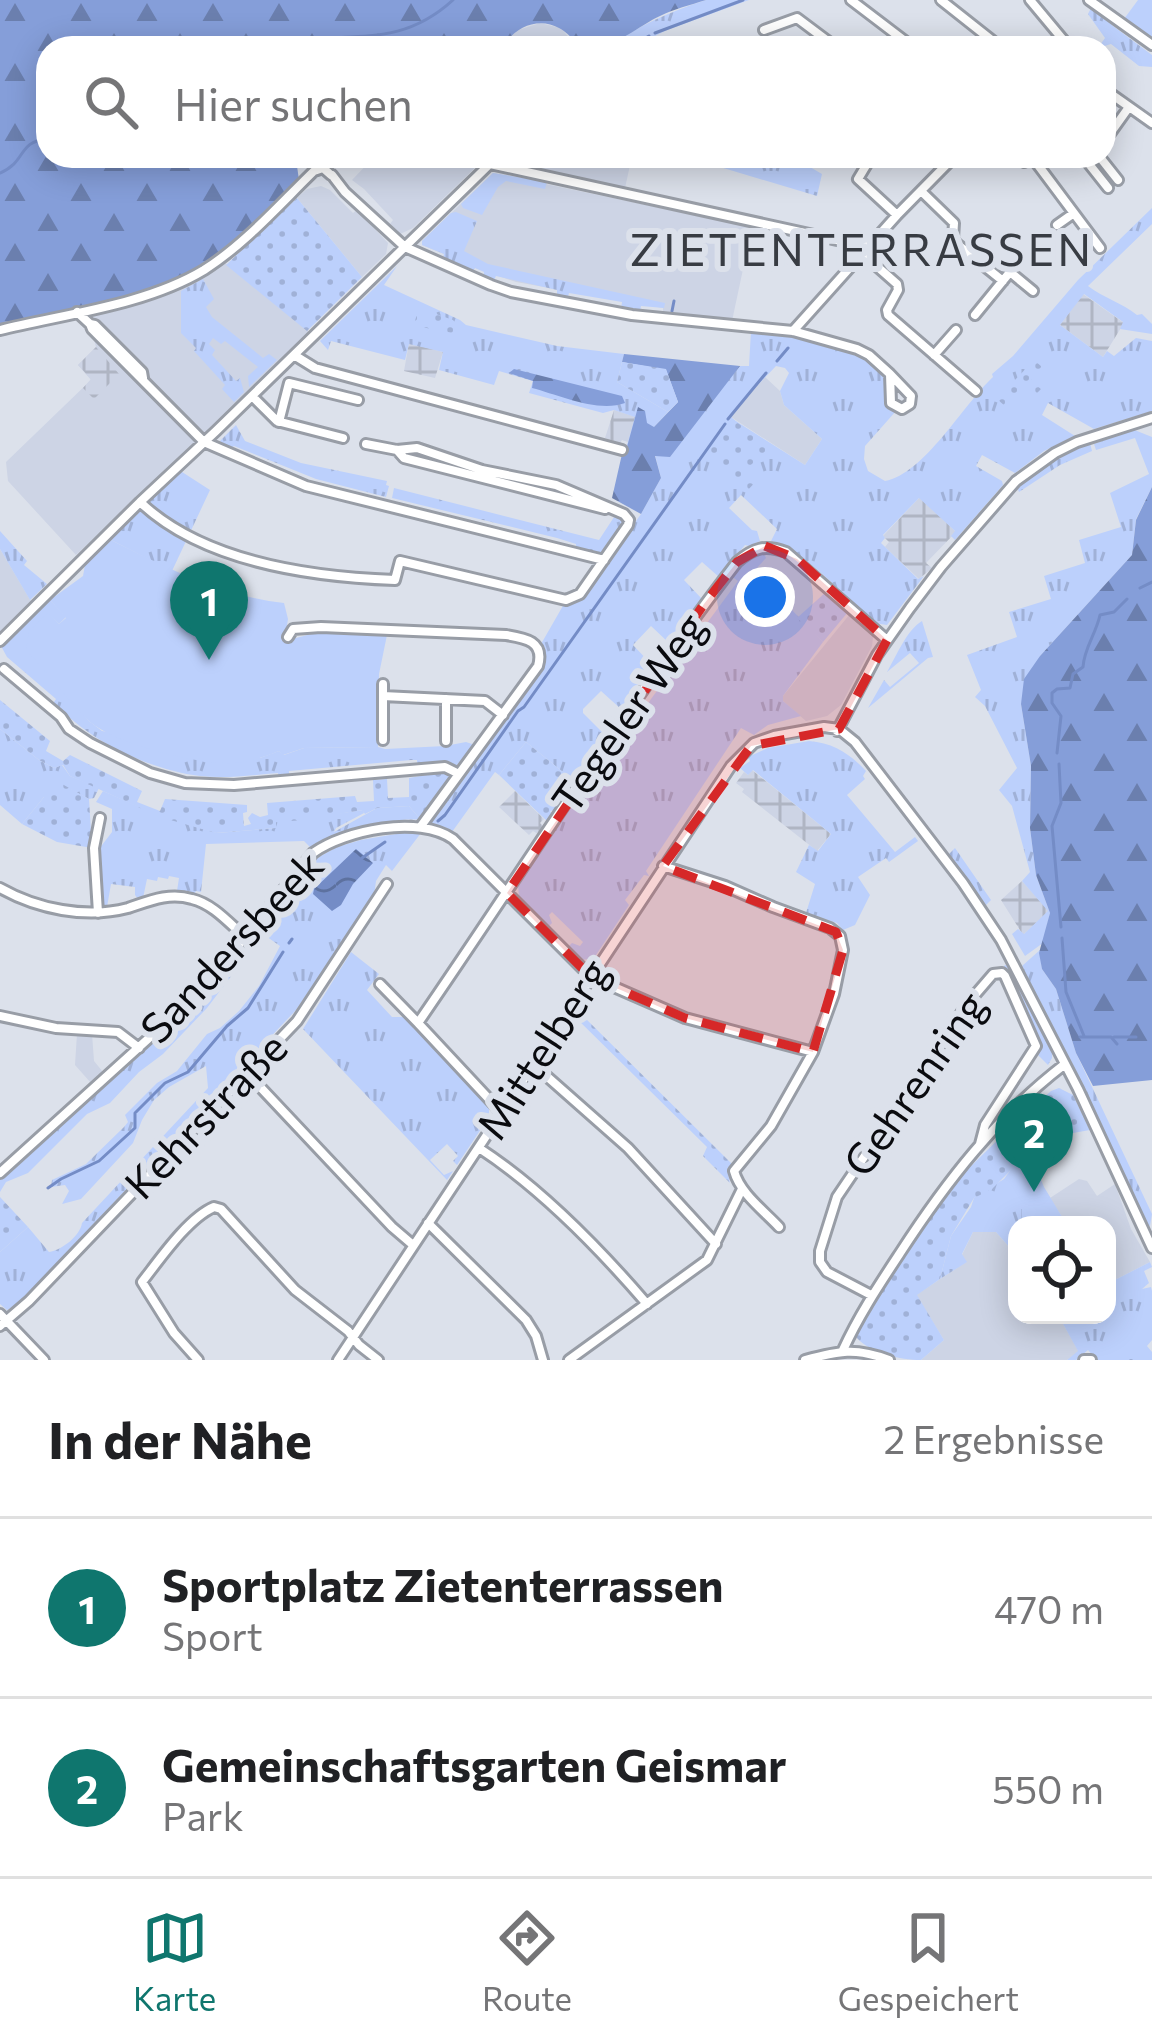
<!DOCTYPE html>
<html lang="de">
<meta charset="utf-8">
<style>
:root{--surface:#fff;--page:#f6f6f6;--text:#202124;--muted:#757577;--line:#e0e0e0;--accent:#0f766e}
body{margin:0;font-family:Commissioner,sans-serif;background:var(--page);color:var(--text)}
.controls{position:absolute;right:36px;bottom:36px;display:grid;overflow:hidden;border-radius:24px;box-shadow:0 6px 30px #0003}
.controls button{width:108px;height:108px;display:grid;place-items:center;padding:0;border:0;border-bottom:3px solid var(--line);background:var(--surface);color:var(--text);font:60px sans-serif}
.you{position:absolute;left:765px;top:597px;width:42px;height:42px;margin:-30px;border:9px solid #fff;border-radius:50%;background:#1a73e8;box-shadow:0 0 0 18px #1a73e833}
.badge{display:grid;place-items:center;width:78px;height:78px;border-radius:50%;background:var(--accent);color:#fff;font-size:39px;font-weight:700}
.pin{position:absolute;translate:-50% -99px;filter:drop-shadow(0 3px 6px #0008)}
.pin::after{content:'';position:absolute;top:63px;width:42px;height:36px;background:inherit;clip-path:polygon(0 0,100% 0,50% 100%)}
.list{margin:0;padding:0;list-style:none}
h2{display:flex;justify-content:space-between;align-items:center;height:156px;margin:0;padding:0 48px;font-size:51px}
h2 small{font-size:39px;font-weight:400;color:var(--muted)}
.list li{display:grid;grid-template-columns:78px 1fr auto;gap:36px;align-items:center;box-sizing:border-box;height:180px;padding:0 48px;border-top:3px solid var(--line)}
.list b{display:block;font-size:45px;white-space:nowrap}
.list p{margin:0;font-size:39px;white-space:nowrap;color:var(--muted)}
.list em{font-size:39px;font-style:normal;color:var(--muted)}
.icon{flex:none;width:66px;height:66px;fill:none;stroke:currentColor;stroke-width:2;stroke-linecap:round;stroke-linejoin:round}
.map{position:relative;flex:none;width:1152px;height:1360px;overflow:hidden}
.search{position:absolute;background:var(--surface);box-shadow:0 6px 30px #0003;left:36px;right:36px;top:36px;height:132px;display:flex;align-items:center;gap:30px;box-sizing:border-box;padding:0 42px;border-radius:36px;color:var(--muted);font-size:45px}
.sheet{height:516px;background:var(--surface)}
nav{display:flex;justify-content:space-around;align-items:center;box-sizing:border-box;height:168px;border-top:3px solid var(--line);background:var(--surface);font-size:33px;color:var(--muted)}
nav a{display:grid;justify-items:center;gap:6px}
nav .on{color:var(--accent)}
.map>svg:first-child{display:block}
</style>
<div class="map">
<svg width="1152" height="1360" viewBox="0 0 1152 1360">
<defs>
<pattern id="industrial-grid" width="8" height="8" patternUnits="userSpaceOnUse" patternTransform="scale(3)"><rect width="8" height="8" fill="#cdd4e5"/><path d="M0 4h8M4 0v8" fill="none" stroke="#afb5c3"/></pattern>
<pattern id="grass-tufts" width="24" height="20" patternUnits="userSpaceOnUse" patternTransform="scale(3)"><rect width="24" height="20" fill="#bcd0fc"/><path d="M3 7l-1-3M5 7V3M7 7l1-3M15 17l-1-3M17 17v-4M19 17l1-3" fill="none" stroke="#a0b1d7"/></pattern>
<pattern id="forest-firs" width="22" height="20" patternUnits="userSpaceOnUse" patternTransform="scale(3)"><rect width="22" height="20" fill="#859ed9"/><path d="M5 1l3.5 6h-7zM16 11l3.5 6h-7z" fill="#6b7fae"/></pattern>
<pattern id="park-dots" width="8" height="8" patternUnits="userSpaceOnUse" patternTransform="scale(3)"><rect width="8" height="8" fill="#bcd0fc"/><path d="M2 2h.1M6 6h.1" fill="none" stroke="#a0b1d7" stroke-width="1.8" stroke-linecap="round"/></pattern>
<pattern id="water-waves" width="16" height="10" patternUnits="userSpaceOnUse" patternTransform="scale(3)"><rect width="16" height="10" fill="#748cc6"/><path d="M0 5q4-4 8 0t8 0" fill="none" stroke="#5d719f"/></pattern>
</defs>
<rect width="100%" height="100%" fill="#dce1eb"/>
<path fill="#cdd4e5" d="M540 23 561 28 570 39 585 48H503L508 37 515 31Z
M375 156H487L413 228 400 234 390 224 393 220 364 189 352 180Z
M508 156H632L625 188 510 163Z
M493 173 752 227 732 321 663 313V308L516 282 475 268 472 272 443 259 444 254 422 245V241Z
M321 186 330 190 353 213 357 210 388 243 386 254 362 277 297 198 307 189Z
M217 256 311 333 76 555 8 481 6 462 91 380 78 365 96 347 85 306 139 293 194 271Z
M765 377 780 391 784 405 822 439 805 465 731 417Z
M0 549 32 603 0 633Z
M850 614 871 632 873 637 872 646 841 705 827 716 806 721 783 701V696Z
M77 1034H92L94 1061 103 1072 91 1083 75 1065Z
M1079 1179 1087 1181 1097 1196 1115 1184 1131 1229 1150 1262 1107 1284V1225H1067L1050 1198Z
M973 1232H996L1017 1256V1315H1058L1079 1352 1067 1360H921L944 1340 916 1295 966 1262 962 1255Z"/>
<path fill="url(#industrial-grid)" d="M1083 294 1124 323 1103 357 1060 325Z
M409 343 443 352 435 378 404 371Z
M96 347 119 374 94 399 83 388 91 379 78 365Z
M614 410 636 417 628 442 622 440 620 443 605 438Z
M920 497 956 532 926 563 932 568 919 579 885 547 889 542 883 536Z
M752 770 831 834 817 851 742 792 744 789 736 783 744 772 748 775Z
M515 791 544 819 540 823 544 827 538 834 533 831 529 835 499 807Z
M1022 881 1049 911 1023 935 1001 900Z"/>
<path fill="url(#grass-tufts)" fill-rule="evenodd" d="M706 0H749L667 30 631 48H606C638 26 669 12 706 0Z
M1138 0H1152V38L1124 19Z
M1092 6 1113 26 1152 55V67L1139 66 1111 44 1098 48 1105 38 1088 14Z
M714 156H791L822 174 817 196 710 164Z
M493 173 547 182 545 189 506 181 498 187 482 215 463 208 461 204Z
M1152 208V224L1088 286C1104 298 1122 303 1137 315L1142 314 1152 324V334L1120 329 1123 322 1084 294 1060 325 1103 357 1107 351 1114 356 1136 338 1152 341V411L1094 429 1048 403 1042 415 1075 436 1044 451 1015 473 982 455 976 466 1002 481 1003 485 955 540 951 536 955 531 919 498 883 535 885 538 881 543 918 579 924 576 887 625 874 623C849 600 803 549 771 541L777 529 741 495 729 508 752 530 757 531 760 541 749 546 745 545 719 577 702 562 684 580 702 599 669 643 651 626 633 645 653 666 622 710 601 691 583 709V713L605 735 574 781 526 742 499 775 495 772 452 832 431 823V817L475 757 485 749 543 666 545 654 541 644 564 604 581 599 641 514 661 478 655 455 659 454 627 445 635 417 614 410 603 413 529 393 533 381 499 371 494 385 439 370 443 352 409 344 405 360 331 341 328 350 320 341 397 266 384 285 460 320 466 325 557 346 624 354 617 382 668 412 654 427 710 402 740 366H749L751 331 801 338 843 348 866 356 886 375 887 401 896 411 865 446 864 459 868 471 885 481C924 474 963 405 993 377L992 374 1013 356 1078 280ZM776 366 785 368 789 373 780 391 784 405 822 439 805 465 731 418 736 408Z
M456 212 477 221 464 251 488 264 665 303 664 308 641 306 640 311 621 309 622 302 569 293 567 300 557 297V290L496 276 493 282 483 278 484 272 475 268 472 272 443 259 444 254 422 245V241L451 213Z
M203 279 214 299 206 307 212 317 263 358 269 354 277 360 249 387 248 376 258 367 225 341 221 344 213 338 209 344 215 350 212 355 236 381 240 378 244 392 234 402 222 389 225 385 194 351 196 348 181 333V291Z
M236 425 245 441 301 463 387 481 386 485 389 486 386 497 316 479 234 446 228 450 220 441Z
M1132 429 1152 437V487L1136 519 1132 555 1040 656 1021 704 1031 766 1030 828 1036 875 1050 913 1043 943 1025 956 1012 934 1018 929 1024 934 1048 911 1022 881 1030 872 1012 806 999 790 1017 768 985 706 975 697 981 690 967 655 1017 637 1009 612 1051 599 1044 576 1085 563 1079 540 1121 527 1110 493 1149 474 1135 438 1096 450 1094 444Z
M1090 443 1092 451 1060 465 1019 492 1017 487C1040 467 1062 454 1090 443Z
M179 470 210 490 172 571 111 540Z
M394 488 599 540 616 514 621 516 625 523C610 554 608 557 576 548V544L557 538 392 498Z
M0 531 27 561 24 565 47 584 30 600 0 549Z
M763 552 766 558 754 571 823 642 783 696V701L801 716 768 725 754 735 741 728 646 871 649 876 644 875 625 900 629 905 594 958 582 960 568 947 572 943 580 946 583 942 552 912 549 915 552 923 548 927 519 898 518 884 579 793 586 794 651 699 738 581 730 575 747 559Z
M50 600 66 617 59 624 48 614 60 686 89 721 102 731 260 758 279 751 284 755 304 748 378 747 385 749 445 746 466 742 475 745 457 765 417 767V760H411L289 771V778L285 779 282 773V779H279L278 773C252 775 226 779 200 776 150 770 89 741 57 705L54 707 52 705 56 699 7 657 1 646Z
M922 621 933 657 928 658 868 708 884 680 890 687 919 663 910 653 887 672C897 655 906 631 922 621Z
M0 729 39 760 54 768 62 765 70 776 99 788 94 798 89 799 62 785 44 797 22 824 0 805Z
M809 741C834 743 850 754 866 771L863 776 865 779 847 795 895 852 915 837 918 841 889 862 886 858 858 877 870 895 855 925 843 930 837 923 806 913 815 884 796 872 809 845 818 851 831 834 753 770 748 775 740 768 750 761 748 757 768 748Z
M103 791 160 816 217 833 275 828 276 819C306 820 332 814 363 810L364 813 336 828 334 832 377 808 409 806 420 819C414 820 408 819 402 820 374 823 338 833 311 848L304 841 206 844 201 892 196 891 194 894 177 891 179 878 169 876 168 879 158 877 157 881 147 879 143 898 138 899 135 895V887L111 884 107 907 102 905 99 849 112 832V809L96 802Z
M402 833H421L392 871 386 865 376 881 374 896 296 1010 16 1306 7 1310 0 1304V1252L28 1227 49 1252C62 1250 80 1236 82 1223L208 1088 206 1066 169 1087 154 1100 142 1120 133 1143 81 1199 62 1204 69 1191 65 1185 51 1187 52 1180 86 1164 124 1127 128 1122 125 1115 157 1083 177 1071 207 1034 220 1028 239 1011 259 986 280 946 263 934 207 1008 163 1054 139 1072 110 1103 87 1114 28 1173 6 1182 0 1192V1179L208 990 312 861 337 847 361 840Z
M955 848 991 900 986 905 948 855Z
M1040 950 1042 969 1056 989 1076 1053 1152 1214 1150 1226 1146 1223 1022 966Z
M351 952 379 974 367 990 392 1017H405L489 1107V1117L457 1165 453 1161 458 1156 447 1144 430 1160 444 1175 453 1171 447 1180 303 1029Z
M1005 965 1008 966 1052 1051V1058L1048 1065 1037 1054 1040 1041 1007 974 1002 970Z
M1023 1153 1029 1168 1022 1176V1225H1017V1256L996 1232H973L962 1254 967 1262 940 1279 951 1236 971 1207 974 1198 1004 1179Z
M1150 1262 1152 1267 1144 1271 1149 1283 1142 1289 1151 1287 1152 1291V1340L1147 1346 1152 1352V1360H1097L1088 1350 1076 1360H1067L1078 1351 1058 1315H1107V1284Z"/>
<path fill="url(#forest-firs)" d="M0 0H706C690 5 674 9 660 16 640 25 611 50 591 48 575 46 572 35 559 28 538 16 512 28 503 48H48V156H301L296 159 299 180C272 206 246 236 215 257 154 300 72 309 0 326Z
M624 354 740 366 670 457 655 456 661 478 641 514 612 498 622 454H625L638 407 645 411 647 423 654 427 678 402 666 370 622 362Z
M514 369 622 396 625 403C598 413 559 395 532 388L533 381 509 373Z
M1152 487V1080L1093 1086 1076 1053 1056 989 1042 969 1039 953 1050 913 1036 875 1030 828 1031 766 1021 704 1024 679 1040 656 1132 555 1136 520Z"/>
<path fill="url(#park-dots)" d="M297 198 362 277 307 331 226 265Z
M419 308 453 320 456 324 453 333 416 326 414 324Z
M1034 360 1042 367 1031 380 1041 389 1034 396 1026 390 1005 406 997 399Z
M622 362 666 369 678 402 668 412 617 382Z
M731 417 768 449 750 466 760 477 747 491 706 453Z
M826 592 848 612 823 642 797 618Z
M0 700 50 741 46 751 63 761 70 755 142 791 137 802 160 811 165 799 247 805V812L243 813 244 826 251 824 248 818 252 813 260 817 268 815 267 803 355 796 357 802 374 801 373 780 387 779 388 798 409 797V778L443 772 448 773 449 778 420 819 409 806 377 808 365 814 362 810C335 814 301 824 276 820V828L216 833 160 817 70 776 63 765 54 768 39 760 0 729Z
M526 742 574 781 555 810 550 811 552 814 547 821 499 775Z
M62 784 89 799 92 848 57 842 22 824 44 797 43 793Z
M577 1010 732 1164 727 1169 730 1183 703 1156 707 1147 573 1015Z
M1059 1088 1073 1095 1090 1130 1056 1136 1050 1146 1029 1168 1022 1154 1019 1157 1021 1165 1013 1173 1010 1171 992 1189 974 1198 951 1236 940 1279 917 1295 944 1340 921 1360C901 1360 870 1353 857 1338 856 1320 878 1301 881 1288L961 1173 963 1174 1018 1120 1021 1122 1025 1119 1023 1116 1051 1091Z
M0 1197 28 1227 0 1252Z"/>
<path fill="#bcd0fc" d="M111 540C167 568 222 596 284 603L288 619 285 637 296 638 323 631 387 635 379 674 378 747 304 748 283 755 279 751C264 757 249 762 233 763 200 765 114 744 89 721 67 699 48 673 26 650L29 631 48 613 59 624 66 618 50 600 83 576 85 565Z
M1034 1163 1044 1187 1067 1225H1022V1176Z"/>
<path fill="url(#water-waves)" d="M356 849 373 863 353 884 341 905 332 911 313 894 314 889Z"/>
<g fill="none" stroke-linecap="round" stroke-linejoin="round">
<path stroke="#748cc6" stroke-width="3" d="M1131 25 1152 40
M655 33 743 0
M268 48C337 25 392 56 453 0
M628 48 649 36
M0 173C27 162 17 141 48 139
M672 311 674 301
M777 361 788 348
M728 419 766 373
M1140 588 1152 582
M1057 753 1061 716 1052 703V693L1057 689 1070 688 1073 674 1083 667C1084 648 1096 634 1100 615L1114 612 1127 599
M1059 764 1061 803 1052 826 1061 927
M438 821 445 815 518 711 524 707 725 424
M362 858 385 842
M1062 938 1066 992 1084 1036
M289 943 292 939
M1080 1037H1111L1117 1044
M1114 1037H1136
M48 1188 61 1179 99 1161 135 1128V1113L165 1083 188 1072 227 1026 248 1008 283 952"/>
<g stroke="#989da6" stroke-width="14">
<path id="minor" d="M851 0 914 48
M941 0 994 42 992 48
M1030 0 1070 48
M1089 0 1152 45
M764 30 797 18 837 48
M1104 89 1152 123
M1104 142 1129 107
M865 156 870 159 858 179 897 215
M1019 156 1024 162 1032 157 1100 248
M1099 156 1118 180
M490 164 869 247
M1089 164 1108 188
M332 175 345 192 405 247 491 285 511 292 632 315 793 331 857 349 869 355 890 374 891 403 902 409 910 404 911 396 890 374
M921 191 954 223 953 239 957 244 1003 281
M1057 225 1074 213
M863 254 897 284 898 290 887 310 888 315 976 391
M77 312 90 324 95 325 142 372 143 378
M975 315 1010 272 1033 291
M90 324 92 329 204 442 306 486 604 560
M0 330C65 314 146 305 204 270 245 244 279 205 314 171L323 168 331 175
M793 331 897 215 955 156
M294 355 315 368 622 450
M934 355 956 330
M252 396 277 421 343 438
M279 422 289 383 358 400
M397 450 404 458 605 509
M140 502C203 562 311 577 395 580L400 561 566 600 580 594 628 525 629 520 624 514 556 485 482 470 417 448 397 450 366 444
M288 637 293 629 321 627 506 635C525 638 545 641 538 666L421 826
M0 641 140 502 216 431 498 156
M4 669 61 717 69 729 90 743 150 773 185 783 234 785 445 767 459 774
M383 684V740
M383 696 485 701 503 715
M837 731 877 655 910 608 941 567 1016 481 1055 453 1077 442 1152 418
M446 741V699
M0 888C37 909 86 919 128 908 149 901 169 892 192 899 213 904 229 923 245 937
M98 913 94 848 100 818
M380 984 418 1023
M0 1016 56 1028 118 1032 139 1048
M534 1065 628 1148 716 1244
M247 1073 392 1227 413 1245
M502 1113 418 1023C524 869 623 710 737 562 753 548 765 544 786 552L887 640
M479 1148C542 1189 598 1247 647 1304
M0 1173 202 990 313 853C345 830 419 815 453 839L591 977 685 1018 813 1052 834 994 843 950 840 936 830 928 773 907 725 886 663 866
M428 1223 526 1320 536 1336 543 1360
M779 1227C763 1210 740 1193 734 1171L771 1126 813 1052
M871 1295 827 1272 820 1262V1251L837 1197 968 1003 993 974 1002 973 1005 976 1036 1046 985 1125 980 1144
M0 1314 44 1360
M0 1326 29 1301 297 1021 387 884
M843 1350C859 1315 879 1285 900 1253 946 1182 997 1116 1065 1064
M198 1360 174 1333 142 1282C160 1259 188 1218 214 1207L221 1209 295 1290 348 1331 359 1345 378 1360
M338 1360 731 766 754 743 774 736 824 727 839 729 855 742 963 883 1001 940 1078 1089 1152 1248
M569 1360 707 1260 742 1189
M805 1360C839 1351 855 1347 889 1360
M1084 1360H1091"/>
</g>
<use href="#minor" stroke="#fff" stroke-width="8"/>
</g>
<path fill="#d62828" fill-opacity="0.2" stroke="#d62828" stroke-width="9" stroke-dasharray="24 15" stroke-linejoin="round" d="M765 546 797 559 887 640 839 729 751 746 663 866 836 932 843 950 813 1052 685 1018 591 977 507 893 704 604 737 562Z"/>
<g text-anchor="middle" stroke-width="12" stroke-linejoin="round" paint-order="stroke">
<g font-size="42" fill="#0a0b0f" stroke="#dce1eb">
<text transform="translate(629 713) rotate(-55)" y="15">Tegeler Weg</text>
<text transform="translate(232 947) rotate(-47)" y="15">Sandersbeek</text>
<text transform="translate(543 1049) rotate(-57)" y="15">Mittelberg</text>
<text transform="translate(915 1084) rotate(-55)" y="15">Gehrenring</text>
<text transform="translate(206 1116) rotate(-46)" y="15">Kehrstraße</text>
</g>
<g font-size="45" letter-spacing="3" fill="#383c43" stroke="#dce1eb">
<text x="862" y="266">ZIETENTERRASSEN</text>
</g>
</g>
</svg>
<div class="controls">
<button><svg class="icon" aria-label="locate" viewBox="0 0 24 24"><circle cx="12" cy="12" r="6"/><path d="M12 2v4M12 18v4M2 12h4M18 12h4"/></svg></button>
</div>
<div class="you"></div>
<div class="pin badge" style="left:209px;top:660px">1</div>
<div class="pin badge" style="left:1034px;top:1192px">2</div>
<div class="search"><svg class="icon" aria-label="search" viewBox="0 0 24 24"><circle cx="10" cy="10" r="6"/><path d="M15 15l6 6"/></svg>Hier suchen</div>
</div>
<section class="sheet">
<h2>In der Nähe<small>2 Ergebnisse</small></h2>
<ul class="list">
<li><span class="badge">1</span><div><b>Sportplatz Zietenterrassen</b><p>Sport</p></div><em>470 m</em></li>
<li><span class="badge">2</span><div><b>Gemeinschaftsgarten Geismar</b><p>Park</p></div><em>550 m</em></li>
</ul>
</section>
<nav>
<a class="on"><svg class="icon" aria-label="map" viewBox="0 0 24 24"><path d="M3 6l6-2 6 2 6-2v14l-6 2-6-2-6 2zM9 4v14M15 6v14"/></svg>Karte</a>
<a><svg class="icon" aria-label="directions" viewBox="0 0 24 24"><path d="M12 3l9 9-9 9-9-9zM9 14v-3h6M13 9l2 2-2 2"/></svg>Route</a>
<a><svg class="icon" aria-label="saved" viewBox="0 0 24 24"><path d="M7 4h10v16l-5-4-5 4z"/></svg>Gespeichert</a>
</nav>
